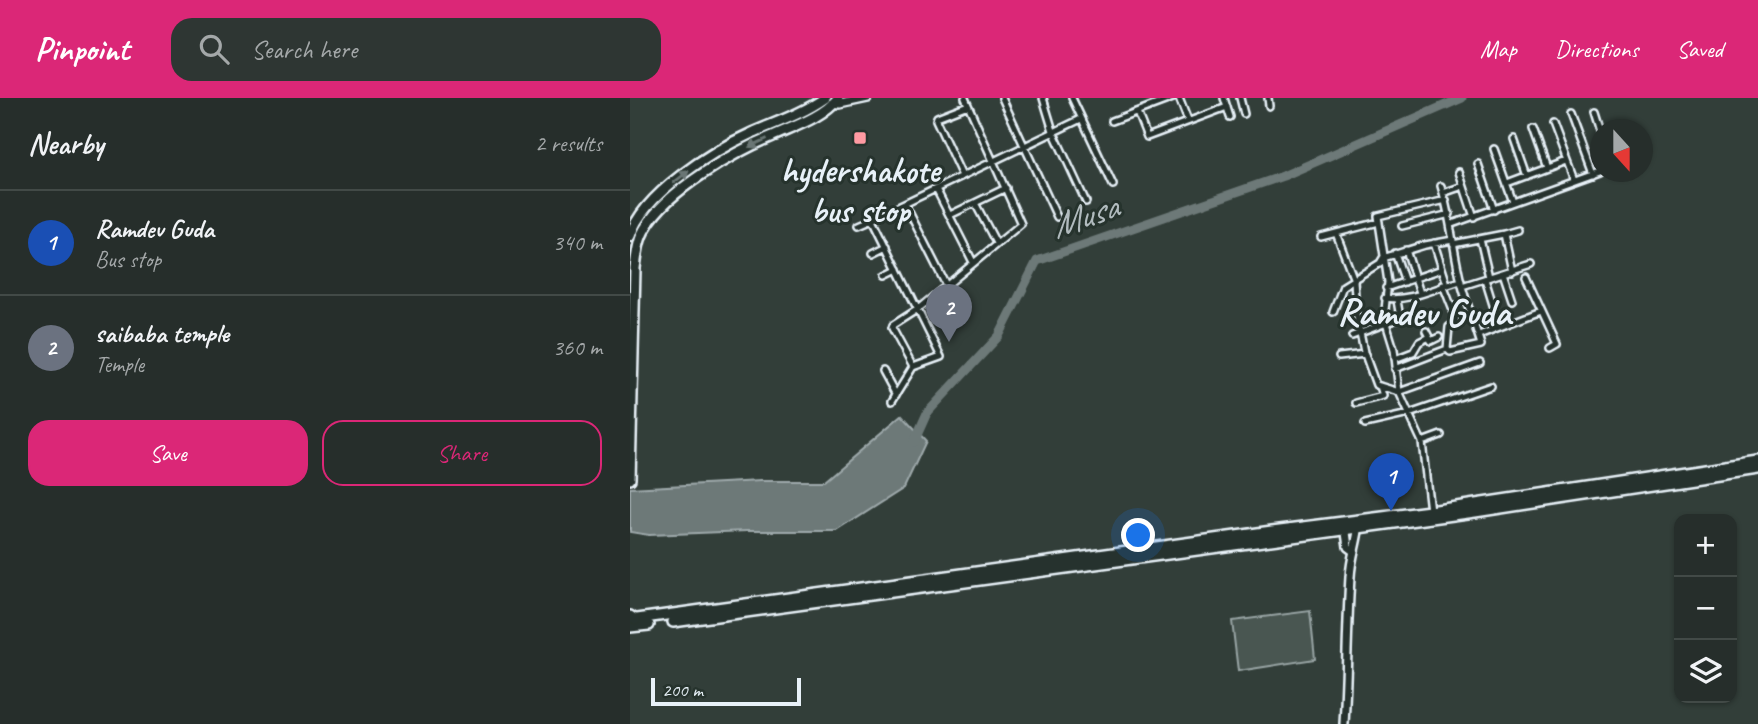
<!DOCTYPE html>
<meta charset="utf-8">
<style>
:root{--surface:#262e2b;--page:#2e3633;--text:#f1f3f6;--muted:#a4a8a9;--line:#424a47;--accent:#db2777}
body{margin:0;font-family:Caveat,sans-serif;background:var(--page);color:var(--text)}
.controls{position:absolute;right:21px;bottom:21px;display:grid;overflow:hidden;border-radius:14px;box-shadow:0 2px 5px #0004}
.controls button{width:63px;height:63px;display:grid;place-items:center;padding:0;border:0;border-bottom:2px solid var(--line);background:var(--surface);color:var(--text);font:35px sans-serif}
.compass{position:absolute;left:960px;top:21px;width:63px;height:63px;border-radius:50%;background:var(--surface);box-shadow:0 2px 5px #0004;rotate:159deg}
.scale{position:absolute;left:21px;bottom:18px;width:150px;box-sizing:border-box;padding-left:7px;border:4px solid #e8f1f8;border-top:0;font-size:19px;line-height:24px;white-space:nowrap;color:#e8f1f8;-webkit-text-stroke:5px #26332d;paint-order:stroke}
.you{position:absolute;left:509px;top:438px;width:24px;height:24px;margin:-18px;border:5px solid #fff;border-radius:50%;background:#1a73e8;box-shadow:0 0 0 10px #1a73e833}
.badge{display:grid;place-items:center;width:46px;height:46px;border-radius:50%;background:var(--accent);color:#fff;font-size:23px;font-weight:700}
.pin{position:absolute;translate:-50% -58px;filter:drop-shadow(0 2px 4px #0008)}
.pin::after{content:'';position:absolute;top:37px;width:24px;height:21px;background:inherit;clip-path:polygon(0 0,100% 0,50% 100%)}
.list{margin:0;padding:0;list-style:none}
h2{display:flex;justify-content:space-between;align-items:center;height:91px;margin:0;padding:0 28px;font-size:30px}
h2 small{font-size:23px;font-weight:400;color:var(--muted)}
.list li{display:grid;grid-template-columns:46px 1fr auto;gap:21px;align-items:center;box-sizing:border-box;height:105px;padding:0 28px;border-top:2px solid var(--line)}
.list b{display:block;font-size:26px;white-space:nowrap}
.list p{margin:0;font-size:23px;white-space:nowrap;color:var(--muted)}
.list em{font-size:23px;font-style:normal;color:var(--muted)}
.actions{display:flex;gap:14px;padding:21px 28px}
.actions a{flex:1;padding:16px 0;border:2px solid var(--accent);border-radius:21px;text-align:center;font-size:24px;color:var(--accent)}
.actions .main{background:var(--accent);color:#fff}
.icon{flex:none;width:38px;height:38px;fill:none;stroke:currentColor;stroke-width:2;stroke-linecap:round;stroke-linejoin:round}
.map{position:relative;flex:none;width:1128px;height:626px;overflow:hidden}
header{display:flex;align-items:center;gap:42px;box-sizing:border-box;height:98px;padding:0 35px;background:var(--accent);color:#fff}
header strong{font-size:33px}
nav{display:flex;gap:38px;margin-inline-start:auto;font-size:24px}
.search{width:490px;height:63px;background:var(--page);display:flex;align-items:center;gap:18px;box-sizing:border-box;padding:0 24px;border-radius:21px;color:var(--muted);font-size:26px}
main{display:flex}
aside{flex:1;background:var(--surface)}
.map>svg:first-child{display:block}
</style>
<header>
<strong>Pinpoint</strong>
<div class="search"><svg class="icon" aria-label="search" viewBox="0 0 24 24"><circle cx="10" cy="10" r="6"/><path d="M15 15l6 6"/></svg>Search here</div>
<nav><a>Map</a><a>Directions</a><a>Saved</a></nav>
</header>
<main>
<aside>
<h2>Nearby<small>2 results</small></h2>
<ul class="list">
<li><span class="badge" style="background:#1a4fb4">1</span><div><b>Ramdev Guda</b><p>Bus stop</p></div><em>340 m</em></li>
<li><span class="badge" style="background:#6b7280">2</span><div><b>saibaba temple</b><p>Temple</p></div><em>360 m</em></li>
</ul>
<div class="actions"><a class="main">Save</a><a>Share</a></div>
</aside>
<div class="map">
<svg width="1128" height="626" viewBox="0 0 1128 626">
<rect width="100%" height="100%" fill="#323e39"/>
<filter id="ink" filterUnits="userSpaceOnUse"><feTurbulence type="fractalNoise" baseFrequency=".0143" numOctaves="2"/><feDisplacementMap in="SourceGraphic" scale="14" xChannelSelector="R" yChannelSelector="G"/><feConvolveMatrix kernelMatrix="1 2 1 2 8 2 1 2 1" color-interpolation-filters="sRGB"/></filter>
<g filter="url(#ink)">
<path fill="#495651" stroke="#98a4a4" stroke-width="2" d="M680 513 685 561 608 573 602 523Z"/>
<path fill="#6d7978" stroke="#9ea9ab" stroke-width="2" d="M272 317 296 343 274 390 207 433H117L19 437 0 434V390L130 383H194Z"/>
<g fill="none" stroke-linecap="round" stroke-linejoin="round">
<path stroke="#6d7978" stroke-width="9" d="M284 344 297 315 369 238 407 163 653 78 832 0"/>
<g stroke="#e8f1f8" stroke-width="10">
<path id="minor" d="M372 0 427 119
M413 0 423 33 456 104
M442 0 483 87
M549 0 558 23
M594 0 600 19
M610 0 614 16
M638 0 639 8
M507 14 517 39 597 9
M964 14 970 33
M941 16 963 76
M482 23 543 0
M923 26 944 82
M903 31 917 70
M884 41 897 78
M864 51 883 104
M848 66 864 112
M829 74 844 119
M332 78 306 22 307 19 338 7
M877 85 936 63
M811 88C821 120 823 152 831 184 836 205 845 226 851 247L820 254 817 251
M306 91 343 164
M813 95 833 88
M345 105 366 145
M275 106 316 187
M320 117 376 90
M822 126 970 73
M229 127 243 121
M772 128 820 116
M706 135 724 182 726 215 734 254 746 287 769 294 850 265
M874 136 888 132
M691 139 749 124
M850 141 859 179
M804 145 817 186
M823 146 874 136 882 173
M776 152 790 195
M243 155 257 148
M765 155 775 184
M873 175 882 202
M256 177 268 171
M896 179 927 246 920 250
M855 181 864 210
M832 188 901 166
M756 190 812 171
M755 200C780 204 807 189 831 183
M703 214 713 188 750 165 753 160 795 147 823 142
M796 233 801 243 809 239
M849 237 911 213
M722 238 770 220 767 202
M709 259 735 256
M765 261 783 254 789 244 799 239
M283 269 262 230 263 227 288 211 391 126 335 0
M765 271 817 251 819 229 825 225 826 220 813 187
M253 273 266 297
M262 303 283 269 311 259 243 121 451 21
M726 305 753 298 750 288
M735 326 779 316 861 288
M792 344 811 337
M800 413 792 344 769 294 764 251 756 225 755 212 758 184 748 118 816 102"/>
</g>
<g stroke="#e8f1f8" stroke-width="12">
<path id="tertiary" d="M202 5 210 6 238 0
M715 427 718 449 722 452
M714 626C717 577 717 528 720 479 721 459 727 445 729 426"/>
</g>
<g stroke="#e8f1f8" stroke-width="14">
<path id="primary" d="M0 522 642 433 800 413 1128 363
M43 524 845 414 1128 371
M0 529 19 527"/>
</g>
<g stroke="#e8f1f8" stroke-width="14">
<path id="trunk" d="M0 138C13 96 82 53 122 35 147 24 172 16 195 0
M0 381 5 170C7 156 8 141 16 129 37 92 104 54 143 38 165 28 193 19 208 0
M0 518 6 522"/>
</g>
<use href="#minor" stroke="#26332d" stroke-width="5"/>
<use href="#tertiary" stroke="#26332d" stroke-width="7"/>
<use href="#primary" stroke="#26332d" stroke-width="9"/>
<use href="#trunk" stroke="#26332d" stroke-width="9"/>
</g>
<defs><path id="oneway-solid" d="M-6-.8H1V-3.2L6.5 0L1 3.2V.8H-6Z" transform="scale(1.75)"/></defs>
<g fill="#6a7674">
<use href="#oneway-solid" transform="translate(128 45) rotate(155)"/>
<use href="#oneway-solid" transform="translate(51 79) rotate(-38)"/>
</g>
</g>
<rect fill="#ff9aa2" stroke="#26332d" stroke-width="2.5" x="223" y="33" width="14" height="14" rx="3.5"/>
<g text-anchor="middle" stroke-width="6" stroke-linejoin="round" paint-order="stroke">
<g font-size="35" font-weight="bold" fill="#e8f1f8" stroke="#26332d">
<text x="230" y="84">hydershakote<tspan x="230" dy="40">bus stop</tspan></text>
</g>
<g font-size="37" font-style="italic" fill="#b1bbbe" stroke="#26332d">
<text transform="translate(454 117) rotate(-19)" y="13">Musa</text>
</g>
<g font-size="38" font-weight="bold" fill="#e8f1f8" stroke="#26332d">
<text x="794" y="227">Ramdev Guda</text>
</g>
</g>
</svg>
<div class="controls">
<button>+</button>
<button>−</button>
<button><svg class="icon" aria-label="layers" viewBox="0 0 24 24"><path d="M12 4l9 5-9 5-9-5zM3 14l9 5 9-5"/></svg></button>
</div>
<svg class="compass" viewBox="-18 -18 36 36"><path d="M0-13l5 13h-10z" fill="#e53935"/><path d="M0 13l5-13h-10z" fill="#a4a8a9"/></svg>
<div class="scale">200 m</div>
<div class="you"></div>
<div class="pin badge" style="left:761px;top:413px;background:#1a4fb4">1</div>
<div class="pin badge" style="left:319px;top:244px;background:#6b7280">2</div>
</div>
</main>
